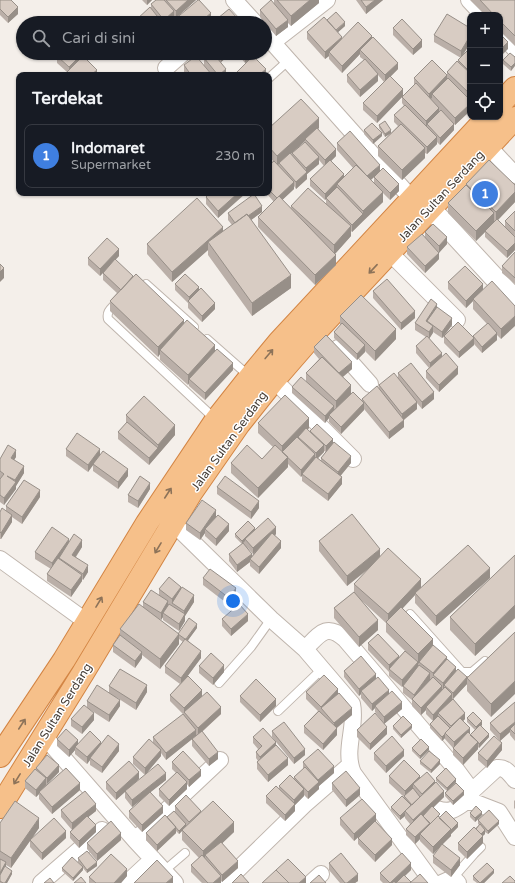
<!DOCTYPE html>
<html lang="id">
<meta charset="utf-8">
<style>
:root{--surface:#171b24;--page:#20242c;--text:#f1f3f6;--muted:#9ea1a6;--line:#363941;--accent:#0f766e}
body{margin:0;font-family:"Varela Round",sans-serif;background:var(--page);color:var(--text)}
.controls{position:absolute;right:12px;top:12px;display:grid;overflow:hidden;border-radius:8px;box-shadow:0 1px 3px #0004}
.controls button{width:36px;height:36px;display:grid;place-items:center;padding:0;border:0;border-bottom:1px solid var(--line);background:var(--surface);color:var(--text);font:20px sans-serif}
.you{position:absolute;left:233px;top:601px;width:14px;height:14px;margin:-10px;border:3px solid #fff;border-radius:50%;background:#1a73e8;box-shadow:0 0 0 6px #1a73e833}
.badge{display:grid;place-items:center;width:26px;height:26px;border-radius:50%;background:var(--accent);color:#fff;font-size:13px;font-weight:700}
.pin{position:absolute;translate:-50% -50%;border:2px solid #fff;box-shadow:0 1px 4px #0006}
.list{margin:0;padding:0;list-style:none}
h2{display:flex;justify-content:space-between;align-items:center;height:52px;margin:0;padding:0 16px;font-size:17px}
h2 small{font-size:13px;font-weight:400;color:var(--muted)}
.list li{display:grid;grid-template-columns:26px 1fr auto;gap:12px;align-items:center;box-sizing:border-box;height:64px;margin:0 8px 8px;padding:0 8px;border:1px solid var(--line);border-radius:8px}
.list b{display:block;font-size:15px;white-space:nowrap}
.list p{margin:0;font-size:13px;white-space:nowrap;color:var(--muted)}
.list em{font-size:13px;font-style:normal;color:var(--muted)}
.icon{flex:none;width:22px;height:22px;fill:none;stroke:currentColor;stroke-width:2;stroke-linecap:round;stroke-linejoin:round}
.map{position:relative;flex:none;width:515px;height:883px;overflow:hidden}
.search{position:absolute;background:var(--surface);box-shadow:0 1px 3px #0004;left:16px;top:16px;width:256px;height:44px;display:flex;align-items:center;gap:10px;box-sizing:border-box;padding:0 14px;border-radius:22px;color:var(--muted);font-size:15px}
.panel{position:absolute;background:var(--surface);box-shadow:0 1px 3px #0004;left:16px;top:72px;width:256px;height:124px;border-radius:8px}
.map>svg:first-child{display:block}
</style>
<div class="map">
<svg width="515" height="883" viewBox="0 0 515 883">
<rect width="100%" height="100%" fill="#f4efea"/>
<g fill="none" stroke-linecap="round" stroke-linejoin="round">
<g stroke="#bfb5ad" stroke-width="10">
<path id="service" d="M269 78 289 60
M146 284 194 327
M116 303C112 308 106 311 108 319L215 419
M207 339 249 376
M410 614 462 672H472L485 661
M219 683 251 647 271 619
M278 711 322 669
M164 871 185 853
M453 878 474 854 481 847"/>
</g>
<g stroke="#bfb5ad" stroke-width="18">
<path id="minor" d="M234 0 255 23
M469 0 483 15
M500 33 515 49
M265 34 412 199
M273 42 327 0
M166 68 183 53
M488 146 515 175
M389 252 457 320
M338 348 370 384
M274 380 353 459
M173 523 271 619 305 649 352 704C357 727 343 750 353 773L433 883
M0 559 87 622
M305 649C319 635 326 622 345 639L455 768 472 791 497 768C506 767 510 774 515 780
M44 736 135 840 175 883
M437 809C451 814 457 808 468 800L499 812 515 837
M135 840 220 760
M41 883 102 830
M127 883 153 859
M224 883 304 805 350 765
M311 883 321 874
M442 883 453 878 458 883"/>
</g>
<g stroke="#bfb5ad" stroke-width="22">
<path id="tertiary" d="M431 209 515 300"/>
</g>
<g stroke="#d38544" stroke-width="24">
<path id="trunk" d="M500 104 515 88
M0 756 64 660 147 523 216 420 250 377 279 342 488 117
M0 807 83 673 191 493 239 424 274 380 320 327 515 118"/>
</g>
<use href="#service" stroke="#fff" stroke-width="8"/>
<use href="#minor" stroke="#fff" stroke-width="16"/>
<use href="#tertiary" stroke="#fff" stroke-width="20"/>
<use href="#trunk" stroke="#f6c08a" stroke-width="22"/>
</g>
<path fill="#baafa8" fill-rule="evenodd" d="M0 0 18 14 8 23 0 15Z
M142 0H152L147 5Z
M156 0H196L176 18 174 16V18L168 23H136V20L151 8V4Z
M274 0H319V3L291 26 288 23V27L276 36 260 17V10L274 3Z
M356 0H383L366 14Z
M470 0H515V46L500 31V15H485Z
M327 20 345 26 338 32 342 39H372L398 69 390 77 403 96 414 85V78L447 74V72L458 62V60L461 58 434 42V35L470 43 462 57 470 48V111L455 125 454 124V130L440 145 437 142V144L427 154 425 153V158L402 180 378 156V146L390 134 385 137 379 128V125L391 133 398 126 394 122V115L404 106 402 103V97L377 123 363 110V103L384 82 378 75V81L360 97 347 82V75L364 60 360 57V54L342 73 329 59V56L325 59 307 39V32Z
M393 28 422 47 413 55 393 35Z
M89 53 84 58 97 75 67 72 57 63V56Z
M213 53H232L221 62 226 75H186L184 72V65H204V58Z
M237 53H258L253 56 266 75 251 59 245 63Z
M515 57 511 71 503 64V60Z
M269 128H319L318 129 336 156 331 161 344 177 353 168 337 150V143L380 171 399 191 390 200 383 193V202L352 232 351 231V236L335 254 336 265 315 285 258 227V217L274 202 266 193H269V165L273 161 269 157ZM305 141V142L292 153V155L291 154ZM319 160 324 166 310 179V186L325 200 326 199V204L291 206V208L282 200 294 189V186L296 189 307 179V174L319 164ZM374 177V183L371 180Z
M364 130 382 136 373 144 364 134Z
M466 184 515 185V202L498 220 505 227V221L515 211V250L507 258 485 237V232L476 241 448 213V203L466 186Z
M245 193 218 218 206 204V197Z
M262 212 251 220 291 288 252 316 208 255V250L172 282 147 254V244L223 231 232 225 228 220V213Z
M425 232 447 244 439 252V259L425 273 407 254V247L425 237Z
M515 252V284L502 273V266Z
M119 256 115 260 184 324 215 351 233 370 205 400 189 386V383L188 385 160 360V354L158 357 110 311V301L117 293 103 280V273L100 276 88 265V258Z
M448 282 483 290 515 306 501 339 497 335V340L482 353 474 344V345L459 358 444 343V337L442 338 433 332 429 339 442 357 458 374 439 392 426 378V371L429 368 416 353V346L426 337 415 330V323L437 308 452 325 446 334 473 337V336L487 324 473 309V301L466 308 448 289Z
M175 284 215 309 202 322 188 308V303L175 290Z
M373 291 415 318 401 330 373 298Z
M340 316 396 339 375 361 365 351V352L357 360 334 338V332L340 326Z
M314 347 352 369 343 377 351 393 362 400V399L379 388V385L398 379V373L434 399 422 409 417 403V409L404 420V427L389 439 364 409V410L341 434 329 422V418L325 423 292 393V387L306 382V373L319 359 314 353Z
M126 415 175 435 149 465 118 439V432L126 424Z
M258 423 309 428 307 430 310 432V431L333 443 351 463 340 476 342 484 328 501 302 481V475L301 477 288 464V467L258 498 231 473V463L262 459 273 447 258 433ZM324 451 326 452 321 458V461L318 458 324 452Z
M66 449 100 455 128 476 118 489 93 471V464L88 472 66 456Z
M16 457 14 460 24 473 16 486V489L4 505 0 502V479L1 478H0V459Z
M217 487 259 508 251 519 217 494Z
M150 489 138 508 128 502V495Z
M40 497 22 524 12 517V522L1 539H0V512L6 511V506Z
M216 517 229 531 216 546 205 536V533L200 540 186 530V523Z
M255 530 276 534 275 536 281 548 259 574 250 566V562L237 572 229 561V554L242 544 235 537V534ZM247 547 253 554 252 556Z
M319 541 380 556 421 588 490 578 436 626 415 603V595L402 609 433 646 447 659 467 684 453 699 465 719 463 721 470 734V735L475 730 467 722V718L482 725 481 726 489 737 479 748 478 747V749L463 765 453 755V748L445 739V738L442 741 430 728V724L433 721 426 714V710L421 715 412 706V700L403 693V686L406 683 402 687 389 676V672L368 650V643L399 657 405 651 386 632V623L362 601 378 630 359 647 334 618V608L354 592V584L370 568 347 586 319 551Z
M69 543 82 547 76 557 88 572 83 580 82 579V581L71 597 47 581V574L51 569 35 559V552Z
M515 555V618L475 656 450 630V617Z
M203 578 236 595 229 605 203 585Z
M159 589H181L194 602 185 616V621L179 631 163 620V617L161 620 156 617 178 634 197 628 188 640 201 658 186 678 202 696 221 714 202 732 218 759 209 766 192 746V739L166 760 161 753V756L145 775 133 764V757L153 743V737L184 715 170 701V695L180 684 165 673V666L183 642 179 639V644L160 669 142 655V658L135 668 113 652V645L120 636V629L143 607V602L159 596Z
M222 619 248 621 231 636 222 626Z
M515 632 491 717 467 691V678Z
M199 666 224 672 213 685 199 673Z
M344 671 376 679 402 709 384 724 387 734 370 750 357 737V730L382 721 375 712V708L372 711 361 698V694L359 696 344 677Z
M109 686 147 692 136 710 116 697 120 706 109 722 89 709 94 720 82 734 71 726V719L87 707V701L109 693Z
M306 692 338 694 352 715 337 728V735L323 750 304 733V726L318 711 306 699Z
M240 696 276 706 260 722 240 702Z
M515 702V741L510 735V732L500 741 490 730V723Z
M393 726 412 728 401 738 393 729Z
M272 731 305 755 294 764 272 737Z
M253 737 276 745 288 765 268 782 257 769V762L258 761 256 758V752L258 749 253 743Z
M57 739 78 744H101L119 751 102 773 90 765V760L87 764 75 754V750L69 757 57 746Z
M412 748 429 750 420 759 412 751Z
M502 750 487 768 478 760V753Z
M374 753 404 756 386 773 374 760Z
M420 761 440 764 431 773 420 764Z
M172 762 201 776 189 787 187 784V789L169 806 159 796V789L176 773 172 769Z
M303 762 334 773 319 786V789L308 799 304 795V796L295 805V811L285 821 266 803V796L279 789V786L294 780V777L303 769Z
M36 768 59 772 47 784 80 790 52 814 39 799V794L36 797 25 788V781L36 769Z
M389 776 420 778 435 783 444 797 433 808 440 817 458 827 451 834V833V836L442 844 460 865 451 877 433 863V856L441 846 433 854 420 841V839L415 844 406 835V829L410 824 405 818V816L400 820 391 810V807L404 797 389 783Z
M436 778 456 782 448 790 464 795 453 805 445 796V793L447 791 436 781Z
M139 779 132 785 166 780 150 792 163 813 142 832 129 818V811L143 798 132 807 125 798V792L116 800 106 789V782Z
M332 783 360 795 346 807 332 790Z
M515 800V809L514 808V801Z
M175 806 201 812 234 832 222 843 238 868 222 882 221 881 220 883H202L191 872V865L199 858 182 840V831L179 834 176 831V833L157 851 146 840V833L175 812Z
M61 810 96 811 88 817 96 832 79 848 70 838V832L72 830 61 817Z
M470 813 482 815 475 822 470 817Z
M340 818 376 821V822L392 845 375 862 358 844V837L354 841 340 825Z
M478 820 499 824 488 834 485 832V834L483 836V843L467 859 458 850V843L479 825 478 824Z
M0 823 39 828 31 840 66 838 42 860 30 847V841L11 868 6 865 5 867 12 874 7 883H0Z
M121 840 97 861 87 849V843Z
M78 858 97 866 87 873 83 868V870L73 881 62 871V868L80 864 78 862Z
M329 863 358 881 355 883H340L329 870Z
M411 870 405 876 411 882 429 883H383L380 880V873Z
M494 873 484 883H477L473 880V876Z
M127 876 121 883H89V877Z"/>
<path fill="#978f88" d="M147 0H152L147 5Z
M188 0H196L176 18V11Z
M310 0H319V3L291 26V16Z
M375 0H383L366 14V7Z
M18 7V14L8 23V17Z
M174 11V18L168 23H164V20Z
M211 13V20L207 23H199Z
M238 19V23H233Z
M288 20V27L276 36V29Z
M345 22V26L336 34V31Z
M372 36V42L360 50V54L342 73V66Z
M470 36V43L461 58V51Z
M342 37V44L329 52V56L325 59V52Z
M422 40V47L413 55V49Z
M508 42V49L500 57V50Z
M83 53H89L69 74V67Z
M224 53H232L221 62V55Z
M249 53H258L245 63V57Z
M398 63V69L385 82V75Z
M515 63V66L511 71V67Z
M226 69V75H219Z
M266 69V75H259Z
M97 70V75H91Z
M378 74V81L360 97V90Z
M447 75V82L432 94V98L429 100V94Z
M403 89V96L377 123V116Z
M470 104V111L455 125V118Z
M439 108V115L427 124V127L426 128V121Z
M319 118V128L306 140 305 139V141L280 164 279 163V164L277 166V156Z
M454 124V130L440 145V138Z
M391 130V133L385 137V134Z
M382 133V136L373 144V140Z
M437 137V144L427 154V147Z
M425 148V158L402 180V170Z
M336 149V156L325 167V160Z
M319 157V164L307 174V179L296 189V182L306 173V168Z
M380 165V172L367 183V176Z
M344 174V181L337 184V188L326 198V199L325 200V194Z
M294 182V189L277 205V198Z
M399 184V191L390 200V193Z
M383 192V202L363 221V211Z
M515 192V202L496 222V212Z
M238 193H245V194L218 218V211Z
M262 206V212L236 231V224Z
M494 213V223L485 231V232L476 241V231Z
M363 214V221L352 232V225Z
M351 226V236L334 255V245Z
M223 227V237L208 242V250L172 282V272Z
M447 237V244L439 253V246Z
M515 243V250L507 258V251Z
M119 249V256L100 276V269Z
M439 253V259L425 273V266Z
M336 255V265L315 285V275Z
M4 268V278L0 282V272Z
M291 275V288L252 316V303Z
M483 284V291L473 299V301L466 308V301Z
M199 287V294L189 302V297Z
M215 303V309L202 322V316Z
M437 304V311L427 321V326L426 321Z
M415 311V318L401 330V323Z
M515 316V326L501 339V329Z
M452 318V325L442 338V332Z
M184 320V330L160 350V354L158 357V347Z
M433 326V333L429 339V332Z
M396 329V339L375 361V351Z
M497 333V340L482 353V347Z
M474 338V345L459 358V352Z
M215 345V355L189 379V383L188 385V375Z
M365 345V352L357 360V354Z
M442 353V359L430 369V363Z
M352 362V369L339 380V373Z
M233 363V370L205 400V393Z
M458 367V374L439 392V385Z
M351 385V395L336 411V401Z
M434 392V399L422 409V402Z
M417 402V409L402 421V414Z
M364 403V410L341 434V427Z
M334 406V413L329 415V418L325 423V416Z
M309 418V428L300 438 298 437V440L282 453V446Z
M404 420V427L389 439V432Z
M175 425V435L149 465V458L158 448V445Z
M333 439V446L326 453V446Z
M324 445V452L316 460V453Z
M100 449V456L88 472V465Z
M16 450V457L11 465V458Z
M315 454V461L301 477V470Z
M351 456V463L338 479V472Z
M288 457V467L258 498V488Z
M24 466V473L16 486V489L4 505V498L15 483V480Z
M128 469V476L118 489V482Z
M342 477V484L328 501V494Z
M150 483V489L138 508V501Z
M40 490V497L22 524V517Z
M259 501V508L251 519V512Z
M216 510V517L205 529V533L200 540V533Z
M12 515V522L1 539V533Z
M229 524V531L216 546V539Z
M276 527V534L253 554V548Z
M255 528V531L245 539V541L242 544V541Z
M69 539V546L59 558V560L52 570V563Z
M82 540V547L72 562V555Z
M281 541V548L259 574V567Z
M380 549V559L347 586V576Z
M252 554V561L250 559V562L237 572V565Z
M88 565V572L83 580V574Z
M490 568V578L436 626V616Z
M82 575V581L71 597V590Z
M421 579V589L415 593V595L388 624V614Z
M181 587V594L172 603V599Z
M236 588V595L229 605V598Z
M194 595V602L185 616V621L179 631V624L184 616V611Z
M168 601V608L163 613V617L161 620V613Z
M515 605V618L475 656V644Z
M248 614V621L231 636V629Z
M378 620V630L359 647V637Z
M197 624V628L186 643V640Z
M179 634V644L160 669V659Z
M433 639V649L419 662V663L418 664V654Z
M201 651V658L181 685V678Z
M142 652V658L135 668V661Z
M399 656V663L389 669V665Z
M447 657V664L433 675V680V673Z
M418 662V669L402 687V680Z
M224 665V672L213 685V678Z
M456 667V674L444 685V688L443 690V683Z
M430 673V680L414 702V695Z
M376 674V681L361 691V694L359 696V689Z
M467 677V684L453 699V693Z
M515 681V694L491 717V704Z
M147 685V692L136 710V703Z
M442 686V692L426 707V710L421 715V708Z
M338 689V696L321 708V714V707Z
M202 690V697L184 713V708Z
M389 690V696L375 706V708L372 711V704Z
M452 694V700L438 713V716L433 721V715Z
M276 699V706L260 722V715Z
M120 700V706L109 722V715Z
M402 702V709L384 724V717Z
M221 707V714L198 735V728Z
M352 708V715L334 730V723Z
M94 713V720L82 734V727Z
M465 713V719L451 733V726Z
M482 721V725L476 731V727Z
M515 722V728L510 729V732L500 741V734Z
M412 725V728L401 738V735Z
M387 727V734L370 750V744Z
M337 728V735L323 750V744Z
M470 728V735L454 749V742Z
M196 730V736L166 760V753Z
M445 734V738L442 741V737Z
M489 734V737L479 748V744Z
M78 740V747H75V750L69 757V750Z
M101 742V749L90 758V760L87 764V757Z
M276 742V749L260 764V757Z
M478 742V749L463 765V758Z
M502 743V750L487 768V761Z
M119 744V751L102 773V767Z
M429 747V750L420 759V756Z
M305 749V755L294 764V758Z
M161 750V756L145 775V768Z
M404 750V756L386 773V766Z
M218 752V759L209 766V759Z
M288 758V765L268 782V775Z
M440 760V764L431 773V770Z
M59 765V772L47 784V778Z
M334 766V773L319 786V789L308 799V792L318 782V780Z
M201 770V776L189 787V780Z
M139 772V779L116 800V793Z
M166 773V780L132 807V800Z
M420 776V783L413 784V790L405 798V791Z
M46 778V785L39 793V792V794L36 797V790Z
M456 779V782L447 792V788Z
M435 781V788L422 800V794Z
M187 782V789L169 806V800Z
M80 783V790L52 814V807Z
M360 788V795L346 807V800Z
M304 789V796L295 805V811L285 821V815L294 805V800Z
M444 791V797L413 827V820Z
M464 791V795L453 805V801Z
M96 804V811L72 830V823Z
M163 806V813L142 832V825Z
M405 812V816L400 820V816Z
M482 812V815L475 822V818Z
M376 814V821L354 841V834Z
M39 818V828L11 868V858Z
M499 821V824L488 834V831Z
M234 822V832L207 858 205 855V860L203 861V851Z
M430 823V830L420 834V839L415 844V837Z
M458 823V827L451 834V830Z
M186 824V828L182 830V831L179 834V831Z
M96 825V832L79 848V841Z
M176 827V833L157 851V845Z
M451 829V836L433 854V847Z
M485 830V834L480 838V835Z
M66 831V838L42 860V853Z
M121 833V840L97 861V854Z
M483 836V843L467 859V852Z
M392 839V845L375 862V855Z
M460 858V865L451 877V870Z
M238 861V868L222 882V875Z
M6 862V866L0 876V873Z
M97 862V866L87 873V870Z
M411 863V870L397 883H390Z
M83 867V870L73 881V878Z
M127 869V876L121 883H114Z
M494 870V873L484 883H480Z
M12 871V874L7 883H5Z
M358 874V881L355 883H347Z
M221 876V883H213Z
M173 877V883H166Z
M306 877V883H299Z"/>
<path fill="#d8ccc3" stroke="#978f88" d="M0 0H11L18 7 8 17 0 9Z
M156 0H164L174 11 164 20 151 4Z
M166 0H188L176 11Z
M198 0H199L211 13 199 23H177L174 20Z
M271 0 288 20 276 29 260 10Z
M277 0H310L291 16Z
M361 0H375L366 7Z
M480 0H515V36L500 21V15H494Z
M150 7 161 21 158 23H138L136 20Z
M229 9 238 19 233 23H212Z
M336 12 345 22 336 30 327 20Z
M447 14 470 28V36L461 51 434 35Z
M324 17 342 37 325 52 307 32Z
M402 19 422 40 413 49 393 28Z
M358 22 372 36 342 66 329 52Z
M500 34 508 42 500 50Z
M373 37 398 63 385 75 360 50Z
M470 48V72L458 60Z
M59 53H83L69 67 57 56Z
M210 53H213L226 69 219 75H218L204 58Z
M219 53H224L221 55Z
M242 53H249L245 57Z
M510 53 515 57V63L511 67 503 60Z
M83 56 97 70 91 75H64Z
M196 56 212 75H191L184 65Z
M253 56 266 69 259 75H234Z
M365 59 378 74 360 90 347 75Z
M432 60 447 75 429 94 414 78Z
M457 61 470 73V94L447 72Z
M390 76 403 89 377 116 363 103Z
M448 78 470 100V104L455 118 432 94Z
M416 83 439 108 426 121 402 97Z
M301 99 319 118 277 156 269 147V128Z
M405 105 437 137 427 147 394 115Z
M441 110 454 124 440 138 427 124Z
M385 121 391 130 385 134 379 125Z
M372 123 382 133 373 140 364 130Z
M401 124 425 148 402 170 378 146Z
M317 128 336 149 325 160 305 139Z
M350 131 380 165 367 176 337 143Z
M305 142 319 157 306 168 292 153Z
M290 153 307 172 296 182 279 163Z
M330 160 344 174 325 194 310 179Z
M489 160 515 185V192L496 212 466 184Z
M274 161 294 182 277 198 269 190V165Z
M356 165 383 192 363 211 337 184Z
M383 168 399 184 390 193 374 177Z
M466 185 494 213 476 231 448 203Z
M337 187 363 214 352 225 326 198Z
M308 188 351 226 334 245 291 206Z
M210 193H238L218 211 206 197Z
M254 194 262 206 248 216 247 214 235 223 228 213Z
M279 196 336 255 315 275 258 217Z
M197 198 223 227 172 272 147 244Z
M515 211V231L505 221Z
M247 214 291 275 252 303 208 242Z
M497 219 515 237V243L507 251 485 231Z
M433 224 447 237 439 246 425 232Z
M422 234 439 253 425 266 407 247Z
M107 238 119 249 100 269 88 258Z
M515 252V278L502 266Z
M115 259 133 276 121 290 103 273Z
M0 264 4 268 0 272Z
M465 266 483 284 466 301 448 282Z
M136 274 184 320 158 347 110 301Z
M185 274 199 287 189 297 175 284Z
M387 279 415 311 401 323 373 291Z
M492 281 515 306V316L501 329 473 299Z
M201 288 215 303 202 316 188 301Z
M361 295 396 329 375 351 340 316Z
M431 299 437 304 426 321 433 326 429 332 415 323Z
M437 307 452 318 442 332 427 321Z
M187 320 215 345 188 375 160 350Z
M458 322 474 338 459 352 444 336Z
M342 323 365 345 357 354 334 332Z
M488 323 497 333 482 347 473 336Z
M326 335 352 362 339 373 314 347Z
M427 336 442 353 430 363 416 346Z
M217 349 233 363 205 393 189 379Z
M446 353 458 367 439 385 426 371Z
M322 357 351 385 336 401 306 373Z
M411 363 434 392 422 402 398 373Z
M394 373 417 402 402 414 379 385Z
M301 377 334 406 325 416 292 387Z
M377 386 404 420 389 432 362 399Z
M353 392 364 403 341 427 329 415Z
M285 395 309 418 282 446 258 423Z
M144 396 175 425 158 445 126 415Z
M127 422 158 448 149 458 118 432Z
M317 424 333 439 326 446 310 431Z
M306 428 324 445 316 453 298 437Z
M77 433 100 449 88 465 66 449Z
M297 437 315 454 301 470 282 452Z
M334 442 351 456 338 472 321 458Z
M8 445 16 450 11 458 24 466 15 480 7 476 16 482 4 498 0 495V479L4 474 0 471V459Z
M247 445 262 459 275 445 288 457 258 488 231 463Z
M103 451 128 469 118 482 93 464Z
M316 457 342 477 328 494 302 474Z
M140 476 150 483 138 501 128 495Z
M225 476 259 501 251 512 217 487Z
M24 480 40 490 22 517 6 506Z
M202 500 216 510 200 533 186 523Z
M2 508 12 515 1 533 0 532V512Z
M352 514 380 549 347 576 319 541Z
M218 515 229 524 216 539 205 529Z
M268 518 276 527 253 548 245 539Z
M248 521 255 528 242 541 235 534Z
M52 527 69 539 52 563 35 552Z
M272 533 281 541 259 567 250 559Z
M74 534 82 540 72 555 88 565 83 574 59 558Z
M243 543 252 554 237 565 229 554Z
M468 545 490 568 436 616 415 593Z
M388 548 421 579 388 614 354 584Z
M515 555V605L475 644 450 617Z
M58 558 82 575 71 590 47 574Z
M210 569 236 588 229 598 203 578Z
M169 577 181 587 172 599 159 589Z
M182 587 194 595 184 611 172 603Z
M151 590 168 601 161 613 143 602Z
M354 592 378 620 359 637 334 608Z
M139 604 179 634 160 659 120 629Z
M169 604 185 614 179 624 163 613Z
M239 604 248 614 231 629 222 619Z
M401 607 433 639 418 654 386 622Z
M189 618 197 624 186 639H185L178 634Z
M515 632V681L491 704 467 678Z
M378 634 399 656 389 665 368 643Z
M120 635 142 652 135 661 113 645Z
M185 639 201 651 181 678 165 666Z
M433 645 447 657 433 673 419 662Z
M405 651 418 662 402 680 389 669Z
M211 653 224 665 213 678 199 666Z
M361 656 376 674 359 689 344 671Z
M447 659 456 667 443 683 433 675Z
M419 665 430 673 414 695 403 686Z
M120 669 147 685 136 703 109 686Z
M458 669 467 677 453 693 444 685Z
M324 675 338 689 321 707 306 692Z
M188 676 202 690 184 708 170 695Z
M378 677 389 690 372 704 361 691Z
M433 677 442 686 421 708 412 699Z
M256 679 276 699 260 715 240 696Z
M97 685 120 700 109 715 87 701Z
M445 687 452 694 433 715 426 707Z
M392 691 402 702 384 717 375 706Z
M207 692 221 707 198 728 184 712Z
M339 693 352 708 334 723 321 708Z
M453 699 465 713 451 726 438 713Z
M515 702V722L500 734 490 723Z
M84 705 94 713 82 727 71 719Z
M319 711 337 728 323 744 304 726Z
M473 712 482 721 476 727 467 718Z
M375 713 387 727 370 744 357 730Z
M183 714 196 730 166 753 153 737Z
M403 716 412 725 401 735 393 726Z
M438 716 450 728 445 733V734L442 737 430 724Z
M460 718 470 728 454 742 445 733Z
M284 722 305 749 294 758 272 731Z
M515 724V734L510 729Z
M480 725 489 734 479 744 478 742 470 735Z
M263 728 276 742 260 757 256 752 262 746 253 737Z
M66 729 78 740 69 750 57 739Z
M90 731 101 742 87 757 75 747Z
M202 731 218 752 209 759 192 739Z
M468 732 478 742 463 758 453 748Z
M108 735 119 744 102 767 90 758Z
M392 736 404 750 386 766 374 753Z
M494 736 502 743 487 761 478 753Z
M149 739 161 750 145 768 133 757Z
M421 739 429 747 420 756 412 748Z
M276 745 288 758 268 775 257 762Z
M318 749 334 766 318 780 303 762Z
M183 751 201 770 189 780 172 762Z
M429 751 440 760 431 770 420 761Z
M47 755 59 765 47 778 36 768Z
M404 760 420 776 405 791 389 776Z
M129 761 139 772 116 793 106 782Z
M158 764 166 773 132 800 125 791Z
M305 767 319 782 308 792 294 777Z
M66 768 80 783 52 807 39 792Z
M446 768 456 779 447 788 436 778Z
M35 769 46 778 36 790 25 781Z
M346 771 360 788 346 800 332 783Z
M177 772 187 782 169 800 159 789Z
M427 772 435 781 422 794 413 784Z
M290 775 304 789 294 800 279 786Z
M436 782 444 791 413 820 405 811Z
M456 783 464 791 453 801 445 793Z
M276 786 295 804 285 815 266 796Z
M413 788 420 797 412 805 404 796Z
M85 791 96 804 72 823 61 810Z
M150 792 163 806 142 825 129 811Z
M186 795 201 811 189 822 175 806Z
M402 796 411 805 400 816 391 807Z
M362 799 376 814 354 834 340 818Z
M15 801 39 818 11 858 0 851V823Z
M213 801 234 822 203 851 182 830Z
M432 806 440 814 430 824 423 816Z
M476 806 482 812 475 818 470 813Z
M489 810 499 821 488 831 478 820Z
M174 811 186 824 179 831 167 817Z
M446 811 458 823 451 830V829L439 818Z
M421 814 430 823 415 837 406 829Z
M165 815 176 827 157 845 146 833Z
M87 816 96 825 79 841 70 832Z
M438 816 451 829 433 847 420 834Z
M54 818 66 831 42 853 30 840Z
M111 821 121 833 97 854 87 843Z
M375 821 392 839 375 855 358 838Z
M480 824 485 830 481 834 476 829Z
M474 827 483 836 467 852 458 843Z
M221 842 238 861 222 875 205 855Z
M442 844 460 858 451 870 433 856Z
M87 851 97 862 87 870 78 858Z
M341 853 358 874 347 883H345L329 863Z
M402 853 411 863 390 883 380 873Z
M111 854 127 869 114 883H96L89 877Z
M202 855 221 876 213 883H208L191 865Z
M72 857 83 867 73 878 62 868Z
M0 859 6 862 0 873Z
M288 859 306 877 299 883H289L276 870Z
M157 860 173 877 166 883H134Z
M487 863 494 870 480 883 473 876Z
M5 866 12 871 5 883H3L0 881V875Z
M276 870 289 883H262Z
M241 874 249 883H232Z
M420 874 428 883H410Z
M319 875 326 883H310Z
M404 875 411 882 410 883H396Z
M510 876 515 881V883H502Z
M81 877 86 883H74Z
M50 878 54 883H44Z
M394 881 396 883H392Z"/>
<defs><path id="oneway-shaft" d="M-6 0H5M1.5-3L5.5 0L1.5 3" fill="none" stroke-width="1.6" stroke-linecap="round" stroke-linejoin="round"/></defs>
<g stroke="#8d7359">
<use href="#oneway-shaft" transform="translate(373 269) rotate(133)"/>
<use href="#oneway-shaft" transform="translate(269 354) rotate(-50)"/>
<use href="#oneway-shaft" transform="translate(168 493) rotate(-57)"/>
<use href="#oneway-shaft" transform="translate(158 548) rotate(121)"/>
<use href="#oneway-shaft" transform="translate(99 602) rotate(-59)"/>
<use href="#oneway-shaft" transform="translate(22 724) rotate(-57)"/>
<use href="#oneway-shaft" transform="translate(17 779) rotate(122)"/>
</g>
<g text-anchor="middle" stroke-width="3" stroke-linejoin="round" paint-order="stroke">
<g font-size="12" fill="#473f38" stroke="#fff">
<text transform="translate(441 196) rotate(-47)" y="4">Jalan Sultan Serdang</text>
<text transform="translate(229 441) rotate(-54)" y="4">Jalan Sultan Serdang</text>
<text transform="translate(57 715) rotate(-58)" y="4">Jalan Sultan Serdang</text>
</g>
</g>
</svg>
<div class="controls">
<button>+</button>
<button>−</button>
<button><svg class="icon" aria-label="locate" viewBox="0 0 24 24"><circle cx="12" cy="12" r="6"/><path d="M12 2v4M12 18v4M2 12h4M18 12h4"/></svg></button>
</div>
<div class="you"></div>
<div class="pin badge" style="left:485px;top:194px;background:#3f7fe0">1</div>
<div class="search"><svg class="icon" aria-label="search" viewBox="0 0 24 24"><circle cx="10" cy="10" r="6"/><path d="M15 15l6 6"/></svg>Cari di sini</div>
<section class="panel">
<h2>Terdekat<small></small></h2>
<ul class="list">
<li><span class="badge" style="background:#3f7fe0">1</span><div><b>Indomaret</b><p>Supermarket</p></div><em>230 m</em></li>
</ul>
</section>
</div>
